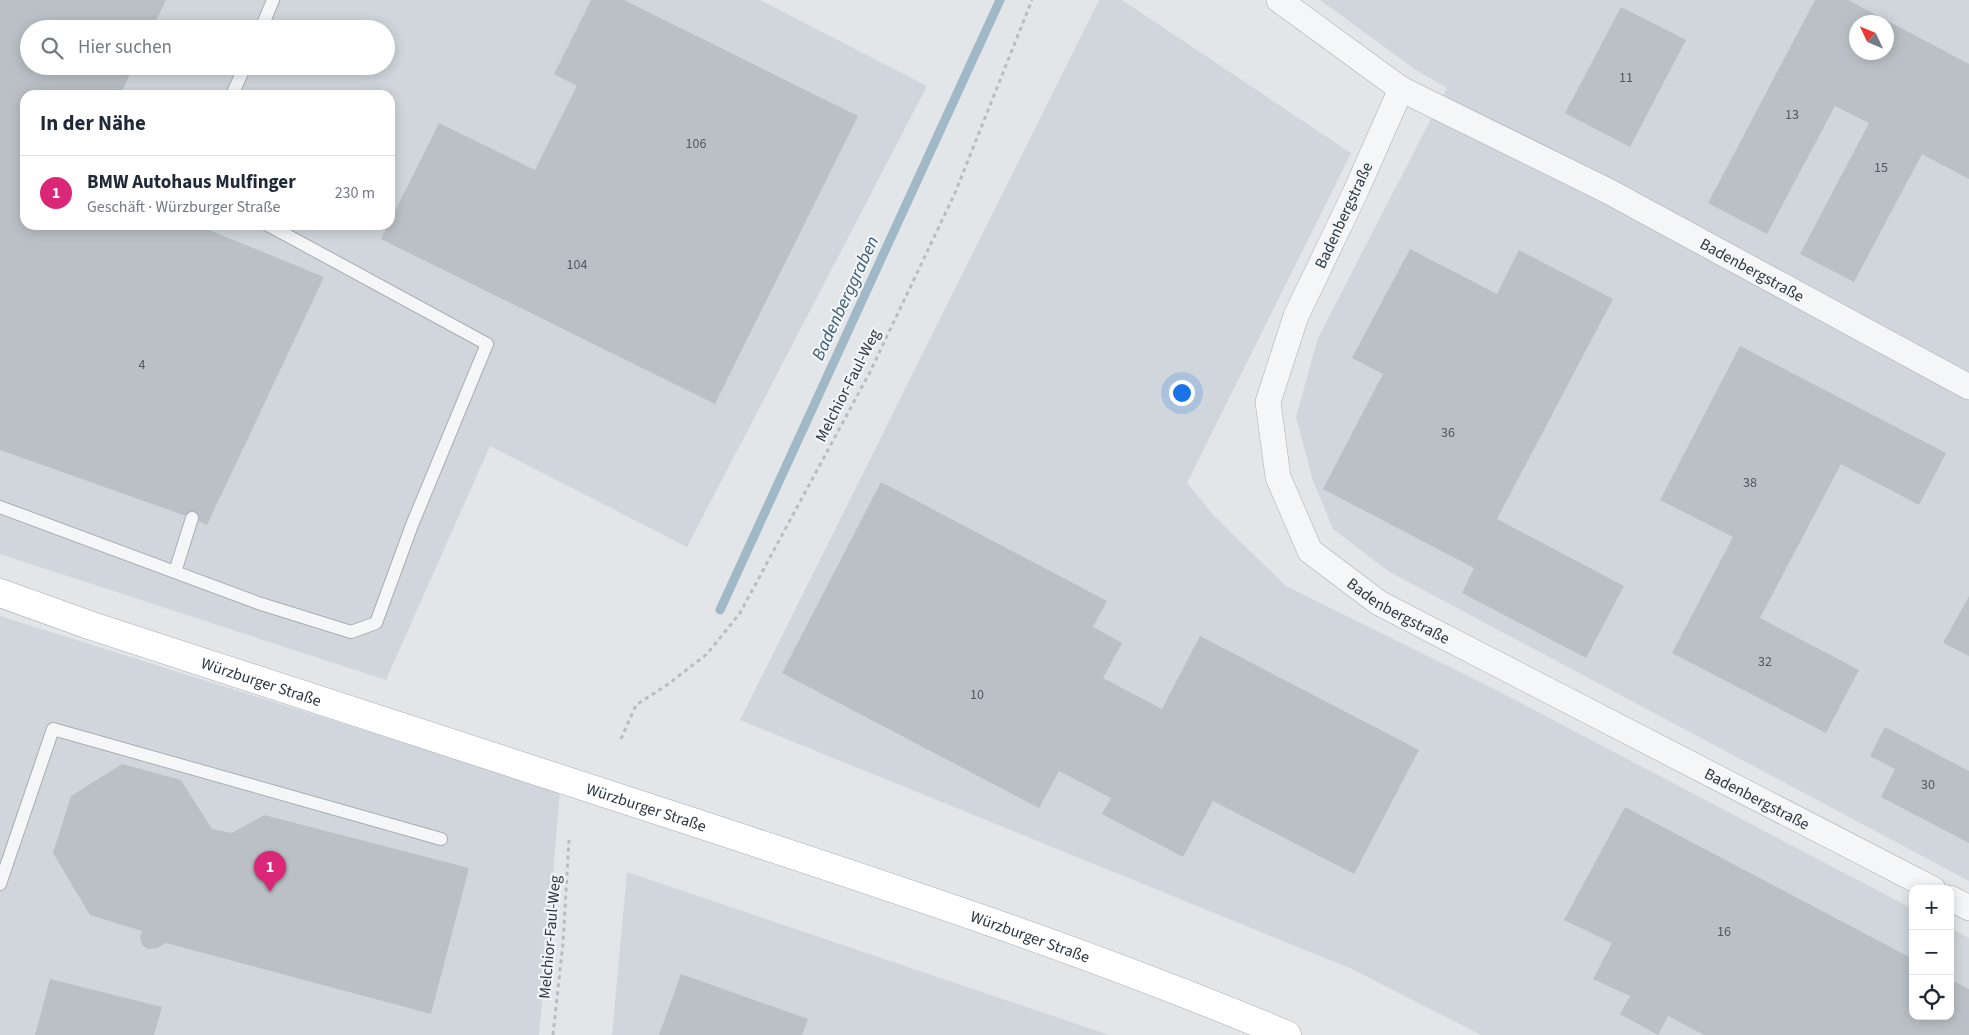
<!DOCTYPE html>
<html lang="de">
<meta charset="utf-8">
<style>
:root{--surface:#fff;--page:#f6f6f7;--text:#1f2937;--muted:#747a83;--line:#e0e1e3;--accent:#db2777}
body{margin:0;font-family:"Source Sans 3",sans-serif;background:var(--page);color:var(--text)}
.controls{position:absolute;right:15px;bottom:15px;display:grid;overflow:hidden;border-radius:10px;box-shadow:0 2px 12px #0003}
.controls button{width:45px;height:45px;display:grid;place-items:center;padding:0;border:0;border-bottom:1px solid var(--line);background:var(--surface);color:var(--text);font:25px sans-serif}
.compass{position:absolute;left:1849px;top:15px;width:45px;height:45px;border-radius:50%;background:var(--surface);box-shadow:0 2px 12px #0003;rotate:314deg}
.you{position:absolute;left:1181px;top:392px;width:18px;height:18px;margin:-12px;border:4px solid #fff;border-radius:50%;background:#1a73e8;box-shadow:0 0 0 8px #1a73e833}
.badge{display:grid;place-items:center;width:32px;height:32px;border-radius:50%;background:var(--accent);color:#fff;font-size:16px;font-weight:700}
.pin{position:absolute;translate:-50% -41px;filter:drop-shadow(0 1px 2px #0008)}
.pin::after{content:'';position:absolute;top:26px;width:18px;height:15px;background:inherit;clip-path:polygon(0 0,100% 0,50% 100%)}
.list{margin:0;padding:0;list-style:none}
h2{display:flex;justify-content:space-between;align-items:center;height:65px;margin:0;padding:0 20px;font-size:21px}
h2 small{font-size:16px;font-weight:400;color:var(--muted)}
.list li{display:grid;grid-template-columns:32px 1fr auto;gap:15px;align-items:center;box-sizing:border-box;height:75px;padding:0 20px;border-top:1px solid var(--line)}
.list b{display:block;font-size:19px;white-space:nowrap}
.list p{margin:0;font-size:16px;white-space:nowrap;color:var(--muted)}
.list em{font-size:16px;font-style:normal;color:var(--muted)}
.icon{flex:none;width:28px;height:28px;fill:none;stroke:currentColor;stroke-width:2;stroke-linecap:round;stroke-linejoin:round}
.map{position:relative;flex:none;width:1969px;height:1035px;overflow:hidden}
.search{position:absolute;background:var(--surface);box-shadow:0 2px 12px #0003;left:20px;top:20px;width:375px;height:55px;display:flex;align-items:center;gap:12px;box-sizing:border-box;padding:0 18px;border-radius:28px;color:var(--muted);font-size:19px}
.panel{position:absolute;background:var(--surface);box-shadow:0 2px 12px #0003;left:20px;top:90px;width:375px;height:140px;border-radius:15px}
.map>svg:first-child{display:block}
</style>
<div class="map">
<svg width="1969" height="1035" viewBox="0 0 1969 1035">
<rect width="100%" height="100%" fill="#e2e6e9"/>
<path fill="#d0d6db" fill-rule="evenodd" d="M0 0H760L927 86 687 547 490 446 386 680 0 554ZM29 29H386V66H29ZM25 95H390V225H25Z
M1099 0H1122L1351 153 1187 483 1214 516 1286 586 1492 688 1913 909V1016H1950V928L1969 938V1035H1481L1352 969 740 720Z
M1320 0H1969V881L1388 571 1333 529 1312 478 1296 417 1318 338 1447 88 1416 70ZM1856 22H1886V52H1856Z
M0 616 560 792 539 1035H0Z
M627 872 1109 1035H612Z"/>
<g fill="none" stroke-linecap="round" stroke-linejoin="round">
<path stroke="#a1b9c6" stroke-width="9" d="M720 610 1000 0"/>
</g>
<path fill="#bac0c5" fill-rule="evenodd" d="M0 0H166L152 29H29V66H134L120 95H25V225H197L324 277 207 525 192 518 0 450Z
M591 0H624L858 116 715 404 381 239 439 123 535 170 577 86 554 74Z
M1815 0H1848L1969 64V179L1922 154 1854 282 1800 254 1869 123 1835 106 1767 234 1708 203ZM1856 22H1886V52H1856Z
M1621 7 1686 40 1630 147 1565 113Z
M1410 249 1497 294 1519 250 1613 299 1497 519 1624 586 1586 658 1462 593 1474 568 1323 489 1383 374 1352 358Z
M1740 346 1946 453 1919 505 1841 464 1760 618 1859 670 1826 733 1672 653 1733 537 1660 500Z
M881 482 1107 601 1093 627 1122 643 1103 678 1162 709 1200 636 1419 750 1354 874 1213 801 1183 857 1102 814 1111 798 1059 771 1039 808 782 673Z
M1969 596V656L1943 643Z
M1885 727 1969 771V843L1881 797 1895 769 1870 756Z
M122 764 181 780 212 829 232 833 264 815 469 868 431 1014 166 943 157 948 148 949 142 945 140 937 142 931 90 915 53 853 71 796Z
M1625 807 1913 959V1016H1950V979L1969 989V1035H1704L1668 1016 1658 1035 1620 1014 1630 996 1593 979 1612 943 1564 920Z
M681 974 808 1019 802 1035H659Z
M50 979 162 1007 154 1035H35Z"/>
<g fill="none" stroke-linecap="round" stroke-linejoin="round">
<g stroke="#a8aeb3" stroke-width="14">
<path id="lane" d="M261 29 273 0
M232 95 245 66
M0 507 258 603 351 632 376 623 412 525 487 344 268 225
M175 572 192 518
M0 884 53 729 441 839"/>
</g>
<g stroke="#a8aeb3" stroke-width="26">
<g id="street">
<path id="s1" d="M1279 0 1401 89 1608 191 1969 387"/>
<path id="s2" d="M1401 89 1355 193 1296 316 1268 402 1278 477 1310 551 1379 603 1933 889"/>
<path d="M1950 898 1969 908"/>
</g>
</g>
<g stroke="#a3acb4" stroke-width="29">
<g id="primary">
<path id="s3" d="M0 593 92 626C291 691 490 756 690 821 891 887 1092 953 1287 1035"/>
</g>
</g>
<path stroke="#b9bcc0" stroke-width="3" stroke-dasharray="4 4" stroke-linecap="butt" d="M621 739 636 705 667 685 707 654 740 613 870 372 955 193 1032 0
M553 1035 563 943 569 840"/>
<use href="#lane" stroke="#f5f6f8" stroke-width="12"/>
<use href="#street" stroke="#f5f6f8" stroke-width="25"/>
<use href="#primary" stroke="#fff" stroke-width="28"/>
</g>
<g text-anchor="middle" stroke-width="4.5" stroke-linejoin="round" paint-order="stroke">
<g font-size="14" fill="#505860">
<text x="1626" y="82">11</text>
<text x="1792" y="119">13</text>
<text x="696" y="148">106</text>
<text x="1881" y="172">15</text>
<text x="577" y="269">104</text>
<text x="142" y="369">4</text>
<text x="1448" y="437">36</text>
<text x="1750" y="487">38</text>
<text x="1765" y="666">32</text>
<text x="977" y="699">10</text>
<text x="1928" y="789">30</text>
<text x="1724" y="936">16</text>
</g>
<g font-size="16" fill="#2c363f" stroke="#f2f5f7">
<text transform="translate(1343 215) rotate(-65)" y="6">Badenbergstraße</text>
<text dy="6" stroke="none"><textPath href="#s1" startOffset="546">Badenbergstraße</textPath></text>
<text transform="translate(847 385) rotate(-63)" y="6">Melchior-Faul-Weg</text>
<text dy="6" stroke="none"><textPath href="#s2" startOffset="604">Badenbergstraße</textPath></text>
<text dy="6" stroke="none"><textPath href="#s3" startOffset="276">Würzburger Straße</textPath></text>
<text dy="6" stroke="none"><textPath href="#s2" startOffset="1009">Badenbergstraße</textPath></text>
<text dy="6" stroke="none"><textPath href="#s3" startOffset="681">Würzburger Straße</textPath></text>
<text dy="6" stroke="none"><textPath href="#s3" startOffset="1086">Würzburger Straße</textPath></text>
<text transform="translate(549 937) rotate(-85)" y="6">Melchior-Faul-Weg</text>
</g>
<g font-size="18" font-style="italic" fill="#3a5b70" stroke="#f2f5f7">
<text transform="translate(845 298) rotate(-65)" y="6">Badenberggraben</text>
</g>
</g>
</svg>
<div class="controls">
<button>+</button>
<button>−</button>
<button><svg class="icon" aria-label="locate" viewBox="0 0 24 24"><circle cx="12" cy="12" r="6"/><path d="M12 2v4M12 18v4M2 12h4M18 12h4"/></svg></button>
</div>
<svg class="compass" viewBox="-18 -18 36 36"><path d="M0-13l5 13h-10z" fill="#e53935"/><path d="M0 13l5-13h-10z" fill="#747a83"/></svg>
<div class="you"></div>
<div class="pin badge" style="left:270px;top:892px">1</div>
<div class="search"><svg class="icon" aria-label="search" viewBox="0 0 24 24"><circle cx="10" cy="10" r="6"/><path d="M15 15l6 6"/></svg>Hier suchen</div>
<section class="panel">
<h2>In der Nähe<small></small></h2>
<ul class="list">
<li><span class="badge">1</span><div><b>BMW Autohaus Mulfinger</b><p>Geschäft · Würzburger Straße</p></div><em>230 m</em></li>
</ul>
</section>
</div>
